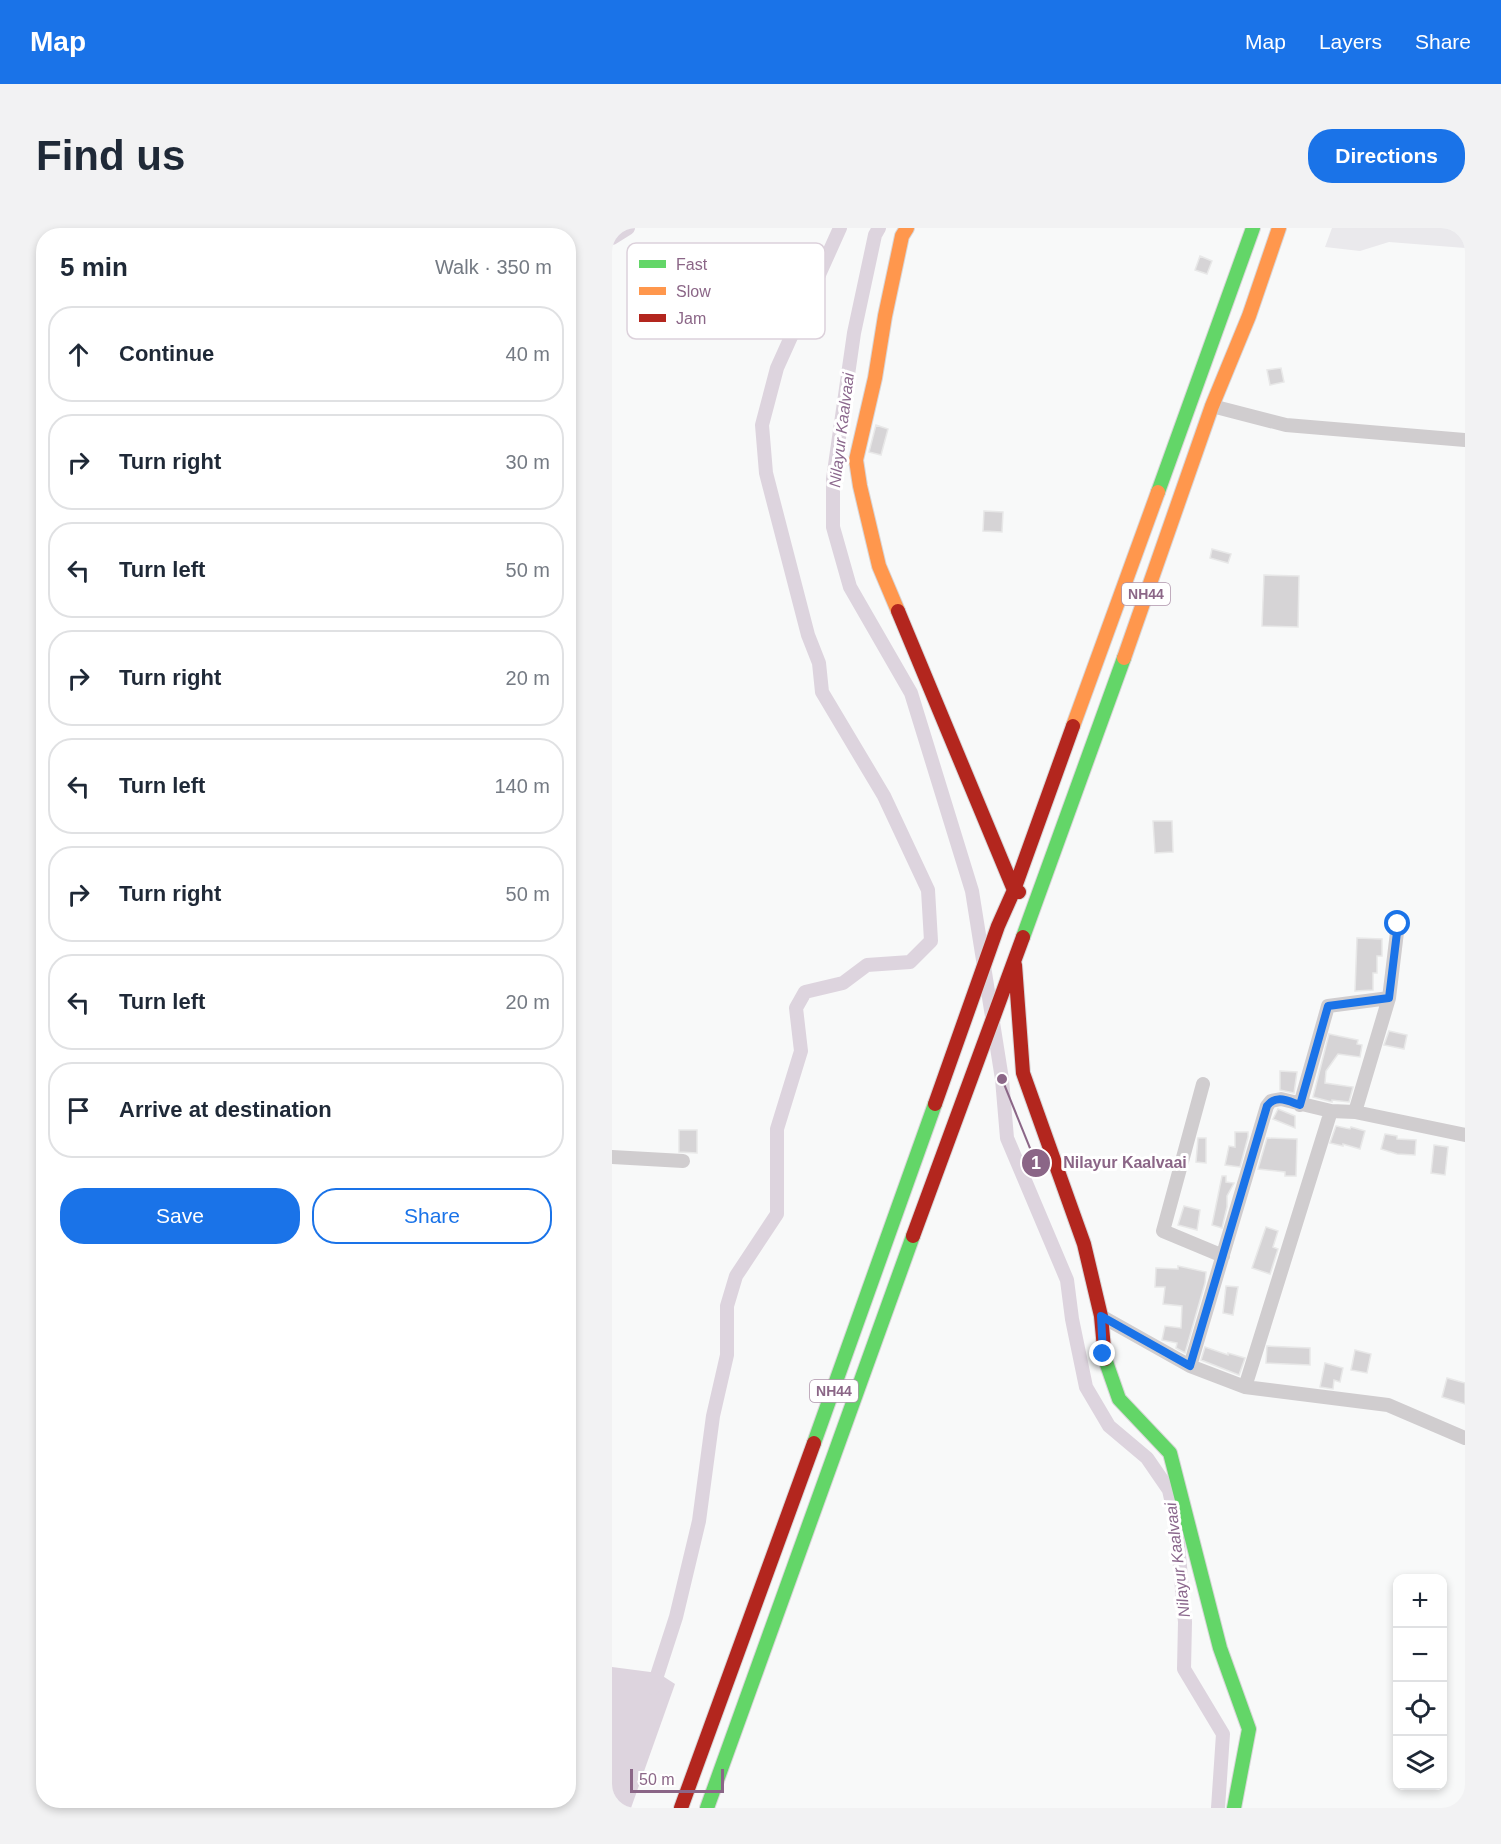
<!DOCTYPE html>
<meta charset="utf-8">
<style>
:root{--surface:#fff;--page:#f2f2f3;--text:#1f2937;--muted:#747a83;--line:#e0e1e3;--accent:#1a73e8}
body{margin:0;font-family:Arial,sans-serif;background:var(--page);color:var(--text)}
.controls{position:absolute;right:18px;bottom:18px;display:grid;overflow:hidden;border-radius:12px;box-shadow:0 3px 9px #0003}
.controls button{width:54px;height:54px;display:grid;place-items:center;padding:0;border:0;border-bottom:2px solid var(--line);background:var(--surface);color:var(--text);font:30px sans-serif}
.scale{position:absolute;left:18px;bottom:15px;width:94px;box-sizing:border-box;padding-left:6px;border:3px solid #8b6687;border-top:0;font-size:16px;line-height:21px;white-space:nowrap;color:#8b6687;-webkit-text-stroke:4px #fff;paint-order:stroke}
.stop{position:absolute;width:18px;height:18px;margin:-14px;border:4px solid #1a73e8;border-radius:50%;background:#fff}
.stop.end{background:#1a73e8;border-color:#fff;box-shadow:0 2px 6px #0008}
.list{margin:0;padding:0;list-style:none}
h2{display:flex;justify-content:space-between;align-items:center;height:78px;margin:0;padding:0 24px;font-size:26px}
h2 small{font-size:20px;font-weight:400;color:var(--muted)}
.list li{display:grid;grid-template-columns:39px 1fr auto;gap:18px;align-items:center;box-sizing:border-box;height:96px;margin:0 12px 12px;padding:0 12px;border:2px solid var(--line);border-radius:24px}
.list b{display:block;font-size:22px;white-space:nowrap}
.list em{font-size:20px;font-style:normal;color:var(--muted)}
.actions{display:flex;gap:12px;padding:18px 24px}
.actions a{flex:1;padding:14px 0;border:2px solid var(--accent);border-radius:24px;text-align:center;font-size:21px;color:var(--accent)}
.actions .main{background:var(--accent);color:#fff}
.icon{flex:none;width:33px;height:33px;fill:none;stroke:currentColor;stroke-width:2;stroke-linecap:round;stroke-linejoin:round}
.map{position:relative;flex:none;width:853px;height:1580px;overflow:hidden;border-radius:24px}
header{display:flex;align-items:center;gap:36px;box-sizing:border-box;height:84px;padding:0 30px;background:var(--accent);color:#fff}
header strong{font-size:28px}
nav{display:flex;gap:33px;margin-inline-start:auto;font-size:21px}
.intro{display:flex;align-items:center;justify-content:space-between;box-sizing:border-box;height:144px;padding:0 36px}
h1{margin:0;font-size:42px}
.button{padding:15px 27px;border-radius:24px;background:var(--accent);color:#fff;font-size:21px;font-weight:700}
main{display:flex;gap:36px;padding:0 36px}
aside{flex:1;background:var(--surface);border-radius:24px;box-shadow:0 3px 9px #0003}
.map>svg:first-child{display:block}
</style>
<header>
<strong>Map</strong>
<nav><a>Map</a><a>Layers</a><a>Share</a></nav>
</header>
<div class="intro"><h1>Find us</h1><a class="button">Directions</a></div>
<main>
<aside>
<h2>5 min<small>Walk · 350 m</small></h2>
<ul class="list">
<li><svg class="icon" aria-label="ahead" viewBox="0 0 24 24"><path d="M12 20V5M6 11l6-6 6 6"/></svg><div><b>Continue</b></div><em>40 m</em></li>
<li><svg class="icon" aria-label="right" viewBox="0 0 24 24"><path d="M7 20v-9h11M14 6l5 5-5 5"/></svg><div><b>Turn right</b></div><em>30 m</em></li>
<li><svg class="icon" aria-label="left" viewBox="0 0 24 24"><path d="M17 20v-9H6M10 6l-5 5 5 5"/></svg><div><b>Turn left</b></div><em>50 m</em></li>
<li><svg class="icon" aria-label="right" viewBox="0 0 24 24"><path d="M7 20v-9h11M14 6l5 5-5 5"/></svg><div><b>Turn right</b></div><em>20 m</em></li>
<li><svg class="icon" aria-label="left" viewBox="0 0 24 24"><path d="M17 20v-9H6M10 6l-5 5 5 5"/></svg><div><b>Turn left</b></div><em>140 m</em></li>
<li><svg class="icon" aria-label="right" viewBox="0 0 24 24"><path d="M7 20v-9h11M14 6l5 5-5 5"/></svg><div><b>Turn right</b></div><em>50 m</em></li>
<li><svg class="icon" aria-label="left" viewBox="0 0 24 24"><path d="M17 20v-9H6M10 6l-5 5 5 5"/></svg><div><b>Turn left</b></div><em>20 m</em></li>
<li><svg class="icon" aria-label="arrive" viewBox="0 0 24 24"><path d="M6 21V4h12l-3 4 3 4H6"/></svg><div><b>Arrive at destination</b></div></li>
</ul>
<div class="actions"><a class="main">Save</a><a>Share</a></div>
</aside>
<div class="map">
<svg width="853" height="1580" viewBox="0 0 853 1580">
<rect width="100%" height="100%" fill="#f8f9f9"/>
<path fill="#eae9ec" d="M720 0H853V20L777 14 748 23 713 19Z"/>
<path fill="#ddd4de" d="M0 1439 46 1445 63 1456 19 1580H0Z"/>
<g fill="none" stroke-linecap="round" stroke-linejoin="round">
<path stroke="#ddd4de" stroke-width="14" d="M267 0 263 7 242 105 221 251V299L238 359 299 465 360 663 390 851 395 910 455 1052 460 1091 474 1159 497 1198 535 1230 557 1262 564 1294 573 1394 572 1441 611 1506 606 1580
M0 10 16 0
M41 1460 64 1389 87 1293 101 1188 115 1127V1078L124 1048 165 986V901L189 823 184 780 193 764 231 755 255 737 298 734 319 713 316 662 272 568 210 464 207 435 196 407 154 245 150 197 165 140 228 0"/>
</g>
<path fill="#d6d4d6" stroke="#e8e8e8" stroke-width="1.5" d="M588 28 600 33 595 46 583 42Z
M669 140 672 154 658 157 655 142Z
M264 197 276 201 269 227 257 224Z
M372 283 391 284 390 304 371 303Z
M600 321 619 326 616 335 598 330Z
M652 347 687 348 686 399 650 398Z
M541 593H560L561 624 543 625Z
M745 710 770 711V728H765V745H761V762L743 763Z
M777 803 795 807 792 821 772 817Z
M717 806 746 812 745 816 750 817 748 829 726 826 714 843 713 855 741 859 737 874 720 872V874L701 869Z
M668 843 685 844 682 865 668 862Z
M666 881 683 888V900L661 891Z
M724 898 738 901 739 899 753 903 748 921 731 916V918L718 915Z
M67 902H85V925L67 924Z
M623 904H636V909L628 939 613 937 617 918 623 919Z
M773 906 785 908V911L804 912 803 927 785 926 769 921Z
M586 910H594V935L584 934Z
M655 910 685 911 684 948H673V944L646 941Z
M822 917 836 919 833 947 819 945Z
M610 948H614V954L622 955 615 968V979L610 1000 600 997Z
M572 978 588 982 585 1002 566 997Z
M654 999 666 1003 661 1019 666 1021 658 1046 640 1040Z
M566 1038 594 1044 593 1055 573 1125 564 1120 565 1115 550 1112 553 1098 569 1100 570 1078 551 1076 553 1059H543L544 1040 566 1041Z
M614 1058 626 1059 621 1087 611 1085Z
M655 1118 698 1120V1137L654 1135Z
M593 1119 616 1127V1125L633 1130 627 1147 589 1132Z
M743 1122 759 1126 755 1145 739 1142Z
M713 1135 731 1140 728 1154 722 1152 721 1161 708 1159Z
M835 1150 853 1155V1176L830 1169Z"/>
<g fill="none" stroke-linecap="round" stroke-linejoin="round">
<g stroke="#d8d6d8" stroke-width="16">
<path id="fast" d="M546 264 641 0
M411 709 512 430
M493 1131 507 1171 558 1225 608 1420 637 1501 622 1580
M202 1215 323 876
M95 1580 301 1008"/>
</g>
<g stroke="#d8d6d8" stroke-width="16">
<path id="slow" d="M286 383 267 338 248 258 244 232 263 150 273 88 290 8 295 0
M512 430 600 178 637 88 667 0
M461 498 546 264"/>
</g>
<g stroke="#d8d6d8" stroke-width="16">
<path id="jam" d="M286 383 402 662 407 664
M403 737 411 845 472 1016 489 1088 493 1131
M323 876 386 698 402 662 461 498
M301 1008 411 709
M69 1580 202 1215"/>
</g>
<path stroke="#d0cdcf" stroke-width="14" d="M600 178 674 197 853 212
M591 856 551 1003 611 1028
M688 877 716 778 777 770
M743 884 777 770 786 696
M0 929 71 933
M489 1088 578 1138 633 1159 776 1177 853 1210
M578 1138 655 878 659 873 669 871 719 883 743 884 853 907
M633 1159 719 883"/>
<use href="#fast" stroke="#63d668" stroke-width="14"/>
<use href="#slow" stroke="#ff974d" stroke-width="14"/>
<use href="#jam" stroke="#b3261e" stroke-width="14"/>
</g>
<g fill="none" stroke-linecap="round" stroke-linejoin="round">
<path stroke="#1a73e8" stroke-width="8" d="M491 1126 489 1088 578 1138 655 878C664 866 676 873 688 877L716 778 777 770 786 696"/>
</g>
<g text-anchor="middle" stroke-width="6" stroke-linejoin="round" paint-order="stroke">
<g fill="#fff" stroke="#ae94ab" stroke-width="1.5">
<rect x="510" y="355" width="48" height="22" rx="4.5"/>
<rect x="198" y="1152" width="48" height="22" rx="4.5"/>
</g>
<g font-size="14" font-weight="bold" fill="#8b6687">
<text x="534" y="371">NH44</text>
<text x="222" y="1168">NH44</text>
</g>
<g font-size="16" font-style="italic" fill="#8b688d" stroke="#fff">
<text transform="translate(229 202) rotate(-83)" y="6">Nilayur Kaalvaai</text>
<text transform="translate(565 1332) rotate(-97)" y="6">Nilayur Kaalvaai</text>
</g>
</g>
<rect x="15" y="15" width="198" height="96" rx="9" fill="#fff" stroke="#dcd1db" stroke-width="1.5"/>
<rect x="27" y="32" width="27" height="8" fill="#63d668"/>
<rect x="27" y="59" width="27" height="8" fill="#ff974d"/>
<rect x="27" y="86" width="27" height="8" fill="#b3261e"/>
<g font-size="16" fill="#8b6687">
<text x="64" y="42">Fast</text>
<text x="64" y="69">Slow</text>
<text x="64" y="96">Jam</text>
</g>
<path fill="none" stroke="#8b6687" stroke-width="2" d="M390 851L424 935"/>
<g fill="#8b6687" stroke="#fff" stroke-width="2">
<circle cx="390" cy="851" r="6"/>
<circle cx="424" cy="935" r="15"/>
</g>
<g font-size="18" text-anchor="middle" font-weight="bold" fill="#fff">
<text x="424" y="941">1</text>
</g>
<g font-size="16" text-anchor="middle" font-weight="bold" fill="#8b6687" stroke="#fff" stroke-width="6" stroke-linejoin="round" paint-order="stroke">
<text x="513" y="940">Nilayur Kaalvaai</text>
</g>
</svg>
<div class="controls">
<button>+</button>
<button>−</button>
<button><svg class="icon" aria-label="locate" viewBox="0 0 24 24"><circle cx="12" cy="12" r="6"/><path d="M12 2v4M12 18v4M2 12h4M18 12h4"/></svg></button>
<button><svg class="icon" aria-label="layers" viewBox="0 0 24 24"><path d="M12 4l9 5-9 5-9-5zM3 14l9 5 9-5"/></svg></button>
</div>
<div class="scale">50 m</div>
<div class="stop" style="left:786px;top:696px"></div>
<div class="stop end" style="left:491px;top:1126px"></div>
</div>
</main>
